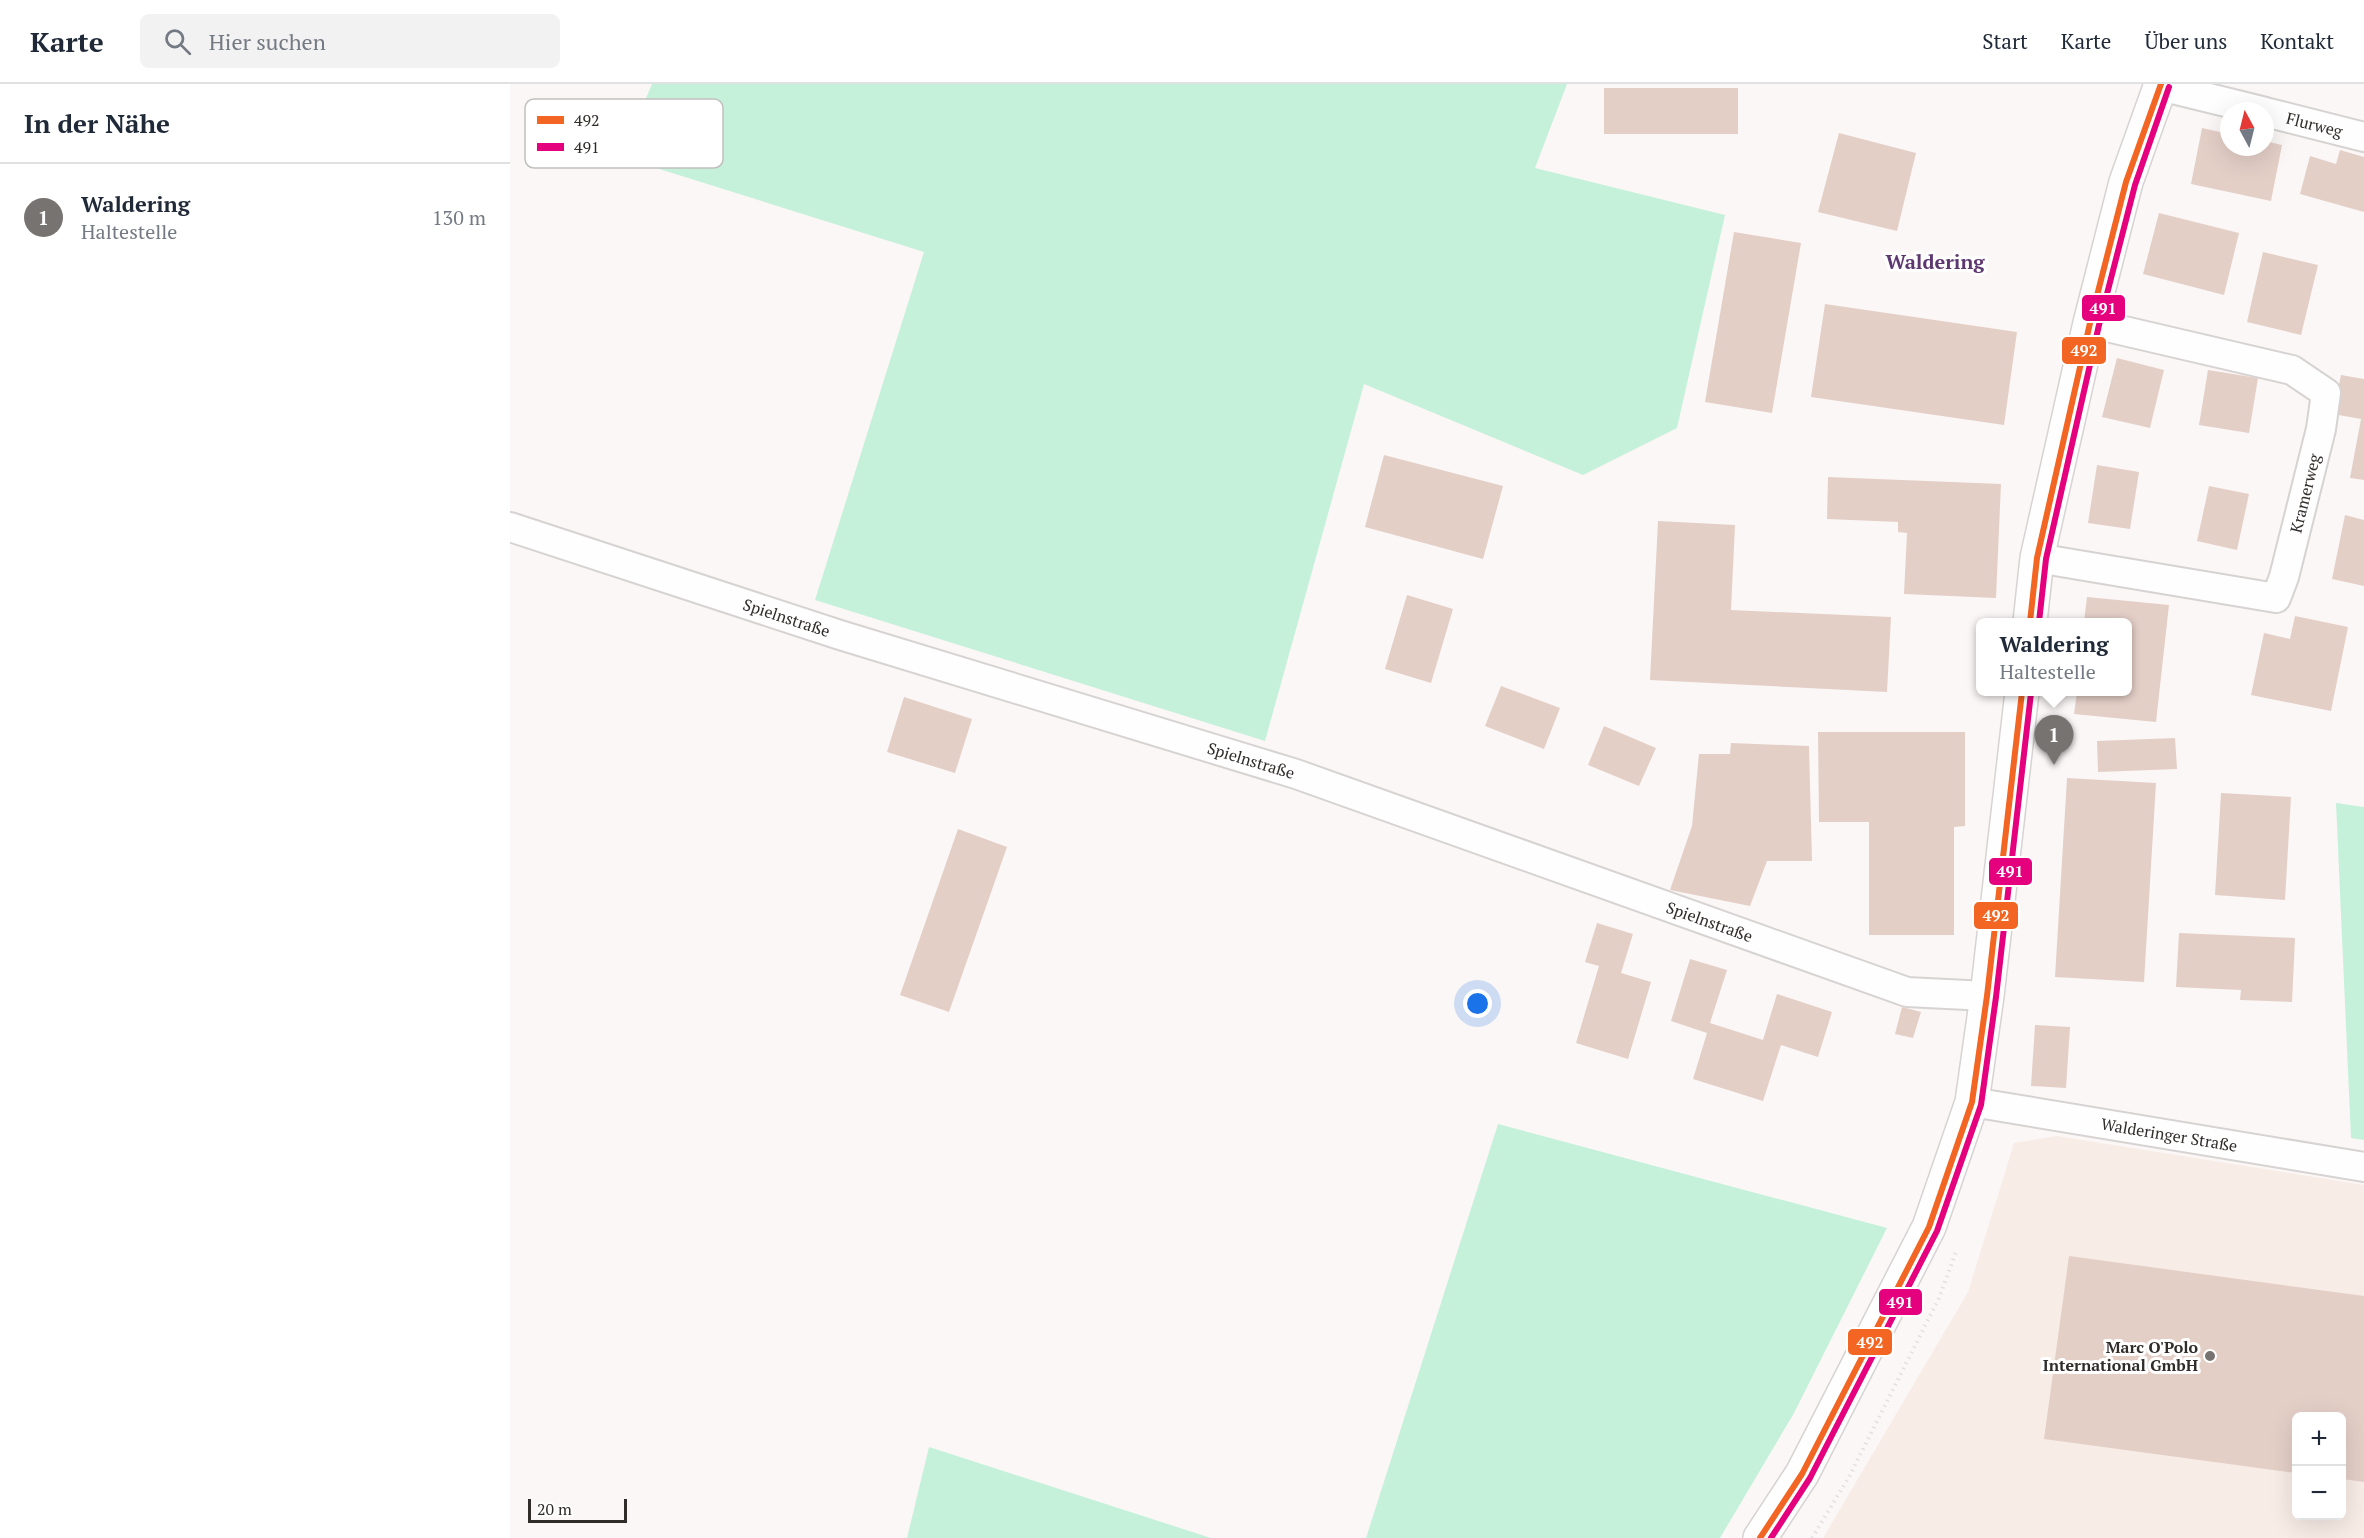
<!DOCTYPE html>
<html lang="de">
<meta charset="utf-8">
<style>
:root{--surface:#fff;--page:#f2f2f3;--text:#1f2937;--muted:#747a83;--line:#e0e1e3;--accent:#777371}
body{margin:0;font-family:"PT Serif",serif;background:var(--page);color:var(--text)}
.controls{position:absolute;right:18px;bottom:18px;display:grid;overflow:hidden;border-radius:9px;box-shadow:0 6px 24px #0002}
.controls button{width:54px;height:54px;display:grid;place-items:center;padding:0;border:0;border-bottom:2px solid var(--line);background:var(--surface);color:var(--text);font:30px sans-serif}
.compass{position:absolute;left:1710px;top:18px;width:54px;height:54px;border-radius:50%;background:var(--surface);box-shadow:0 6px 24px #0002;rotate:353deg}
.scale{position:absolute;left:18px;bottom:15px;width:99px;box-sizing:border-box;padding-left:6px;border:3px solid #302c2a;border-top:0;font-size:16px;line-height:21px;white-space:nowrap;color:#302c2a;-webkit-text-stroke:4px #fff;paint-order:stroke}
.you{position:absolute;left:968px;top:920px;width:21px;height:21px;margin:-15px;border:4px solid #fff;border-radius:50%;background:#1a73e8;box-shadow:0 0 0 9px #1a73e833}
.badge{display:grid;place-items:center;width:39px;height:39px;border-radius:50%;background:var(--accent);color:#fff;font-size:20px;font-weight:700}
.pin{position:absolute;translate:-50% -50px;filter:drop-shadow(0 2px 3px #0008)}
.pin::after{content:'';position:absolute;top:32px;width:21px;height:18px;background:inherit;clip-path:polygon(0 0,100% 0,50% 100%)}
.popup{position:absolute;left:1466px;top:534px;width:156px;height:78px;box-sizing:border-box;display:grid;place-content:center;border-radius:9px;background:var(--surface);filter:drop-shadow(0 2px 4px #0005);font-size:20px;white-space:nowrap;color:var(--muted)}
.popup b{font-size:22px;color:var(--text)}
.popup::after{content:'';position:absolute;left:50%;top:100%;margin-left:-12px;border:12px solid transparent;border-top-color:var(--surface)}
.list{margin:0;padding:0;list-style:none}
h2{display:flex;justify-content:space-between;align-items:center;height:78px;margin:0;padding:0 24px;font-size:26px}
h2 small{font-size:20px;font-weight:400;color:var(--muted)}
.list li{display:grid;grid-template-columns:39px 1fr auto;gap:18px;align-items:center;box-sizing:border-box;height:108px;padding:0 24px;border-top:2px solid var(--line)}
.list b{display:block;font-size:22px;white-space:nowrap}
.list p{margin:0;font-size:20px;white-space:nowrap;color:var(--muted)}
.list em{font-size:20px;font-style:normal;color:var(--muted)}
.icon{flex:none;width:33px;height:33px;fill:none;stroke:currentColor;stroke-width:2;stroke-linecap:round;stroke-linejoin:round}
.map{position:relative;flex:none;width:1854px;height:1454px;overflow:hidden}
header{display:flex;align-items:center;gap:36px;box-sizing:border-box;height:84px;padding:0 30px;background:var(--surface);border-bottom:2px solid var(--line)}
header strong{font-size:28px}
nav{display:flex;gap:33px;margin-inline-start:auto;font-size:21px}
.search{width:420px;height:54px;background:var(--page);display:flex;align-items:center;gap:15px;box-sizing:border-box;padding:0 21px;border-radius:9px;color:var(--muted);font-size:22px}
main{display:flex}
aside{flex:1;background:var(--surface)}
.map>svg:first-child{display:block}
</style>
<header>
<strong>Karte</strong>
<div class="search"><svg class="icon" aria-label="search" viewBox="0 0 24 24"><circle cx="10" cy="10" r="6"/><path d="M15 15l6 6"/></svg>Hier suchen</div>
<nav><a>Start</a><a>Karte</a><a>Über uns</a><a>Kontakt</a></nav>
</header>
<main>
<aside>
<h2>In der Nähe<small></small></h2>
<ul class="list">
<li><span class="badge">1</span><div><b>Waldering</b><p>Haltestelle</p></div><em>130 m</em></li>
</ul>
</aside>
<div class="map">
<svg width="1854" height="1454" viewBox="0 0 1854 1454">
<rect width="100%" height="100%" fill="#fbf7f6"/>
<path fill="#f8ece6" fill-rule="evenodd" d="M1547 1052 1854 1101V1454H1313L1458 1208 1504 1059ZM1786 1332H1832V1432H1786Z"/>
<path fill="#c5f1da" d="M142 0H1057L1025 84 1215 131 1167 344 1073 391 854 300 755 657 305 516 414 168 111 73Z
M1826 719 1854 723V1056L1841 1054Z
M988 1040 1377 1144 1284 1329 1210 1454H856Z
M419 1363 701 1454H397Z"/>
<path fill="#e4cfc7" d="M1094 4H1228V50H1094Z
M1692 44 1719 50V63H1755V57L1772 61 1761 117 1681 100Z
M1329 49 1406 69 1387 147 1308 128Z
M1830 66 1854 73V128L1790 110 1800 72 1826 80Z
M1649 129 1729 149 1714 211 1633 190Z
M1224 148 1291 159 1262 329 1195 318Z
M1753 168 1808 181 1791 251 1737 238Z
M1315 220 1507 248 1494 341 1301 313Z
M1607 274 1654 286 1640 344 1592 333Z
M1698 286 1748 294 1739 349 1689 341Z
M1831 291 1854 295V396L1840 394 1851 335 1823 330Z
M874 371 993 402 973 475 855 443Z
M1587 381 1629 388 1620 445 1578 439Z
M1318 393 1491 400 1486 514 1394 510 1397 449 1388 448V438L1317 435Z
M1699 402 1739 410 1727 466 1687 457Z
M1835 431 1854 436V502L1822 495Z
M1148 437 1225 441 1221 526 1381 533 1377 608 1140 596Z
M897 511 943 525 921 599 875 585Z
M1577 513 1659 521 1646 638 1564 630 1567 608H1618V538H1574Z
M1785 532 1838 543 1821 627 1741 611 1754 549 1780 555Z
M991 602 1050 624 1034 665 975 642Z
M394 613 462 635 445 689 377 668Z
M1094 642 1146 664 1129 702 1078 681Z
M1308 648H1455V742L1444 743V851H1359V738H1309Z
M1665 654 1667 685 1588 688 1587 657Z
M1221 659 1299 662 1302 777H1257L1240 822 1160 806 1182 742 1189 670H1220Z
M1557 694 1646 699 1634 898 1545 893Z
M1711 709 1781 713 1775 816 1705 811Z
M448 745 497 763 439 928 390 911Z
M1087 839 1123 850 1111 889 1141 898 1118 975 1066 959 1089 882 1075 878Z
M1669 849 1785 854 1782 918 1730 916 1731 906 1666 903Z
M1180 875 1217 886 1200 939 1253 956 1267 910 1322 928 1308 973 1271 961 1253 1017 1183 995 1197 949 1161 937Z
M1392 923 1411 928 1403 954 1385 950Z
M1525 941 1560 943 1556 1004 1521 1002Z
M1559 1172 1854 1212V1398L1832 1395V1332H1786V1389L1534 1355Z"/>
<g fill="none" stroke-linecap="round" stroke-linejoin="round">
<g stroke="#d6d3d2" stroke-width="32">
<g id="minor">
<path d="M1650 2 1752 27"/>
<path id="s1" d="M1755 28 1854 53"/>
<path id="s2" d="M0 443 330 551 786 690 1397 908 1477 912"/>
<path id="s3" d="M1527 474 1766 514 1774 493 1811 345 1816 309 1782 286 1580 239"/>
<path id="s4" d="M1462 1018 1854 1083"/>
</g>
</g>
<g stroke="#d6d3d2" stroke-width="36">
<path id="secondary" d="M1520 538 1527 474 1580 239 1616 98 1651 0
M1250 1454 1292 1390 1419 1143 1462 1018 1477 912 1512 608"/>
</g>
<path stroke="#e2e1e0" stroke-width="4" stroke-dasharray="1.5 4.5" stroke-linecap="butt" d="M1302 1454 1339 1393 1429 1214 1446 1168"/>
<use href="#minor" stroke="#fefefe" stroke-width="28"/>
<use href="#secondary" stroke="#fefefe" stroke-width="33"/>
<g stroke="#fff" stroke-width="10">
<path id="bus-1" d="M1520 538 1527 474 1580 239 1616 98 1651 0
M1250 1454 1292 1390 1419 1143 1462 1018 1477 912 1512 608"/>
</g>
<g stroke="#fff" stroke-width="10">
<path id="bus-2" d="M1529 538 1536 475 1589 241 1625 101 1659 3
M1261 1454 1300 1394 1427 1147 1471 1021 1486 913 1521 609"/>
</g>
<use href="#bus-1" stroke="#f26522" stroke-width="6"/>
<use href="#bus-2" stroke="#e5007d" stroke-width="6"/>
</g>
<circle fill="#777371" stroke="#fff" stroke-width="2" cx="1700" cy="1272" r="6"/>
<g text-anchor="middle" stroke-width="6" stroke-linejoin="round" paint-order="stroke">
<g font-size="16" fill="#302c2a" stroke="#fff">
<text dy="6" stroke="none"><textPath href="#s1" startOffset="51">Flurweg</textPath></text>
<text dy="6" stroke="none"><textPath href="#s3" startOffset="351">Kramerweg</textPath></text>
<text dy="6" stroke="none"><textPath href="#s2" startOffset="291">Spielnstraße</textPath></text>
<text dy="6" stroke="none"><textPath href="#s2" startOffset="777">Spielnstraße</textPath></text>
<text dy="6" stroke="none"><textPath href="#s2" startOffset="1263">Spielnstraße</textPath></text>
<text dy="6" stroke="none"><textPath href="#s4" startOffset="200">Walderinger Straße</textPath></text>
</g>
<g font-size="16" font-weight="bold" fill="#302c2a" stroke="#fff" text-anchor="end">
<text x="1688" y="1269">Marc O'Polo<tspan x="1688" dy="18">International GmbH</tspan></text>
</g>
<g font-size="20" font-weight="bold" fill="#5d376f" stroke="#fff">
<text x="1425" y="185">Waldering</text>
</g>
</g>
<rect x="15" y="15" width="198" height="69" rx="9" fill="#fff" stroke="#c1c0bf" stroke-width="1.5"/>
<rect x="27" y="32" width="27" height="8" fill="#f26522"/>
<rect x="27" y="59" width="27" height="8" fill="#e5007d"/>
<g font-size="16" fill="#302c2a">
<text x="64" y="42">492</text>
<text x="64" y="69">491</text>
</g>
<g stroke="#fff" stroke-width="2">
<rect x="1571" y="210" width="45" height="28" rx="6" fill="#e5007d"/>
<rect x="1551" y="252" width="46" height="29" rx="6" fill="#f26522"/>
<rect x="1478" y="773" width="45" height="29" rx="6" fill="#e5007d"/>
<rect x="1463" y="817" width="46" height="29" rx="6" fill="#f26522"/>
<rect x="1368" y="1204" width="45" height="28" rx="6" fill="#e5007d"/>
<rect x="1337" y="1244" width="46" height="28" rx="6" fill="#f26522"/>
</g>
<g font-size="16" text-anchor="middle" font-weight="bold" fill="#fff">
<text x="1593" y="230">491</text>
<text x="1574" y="272">492</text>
<text x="1500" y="793">491</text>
<text x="1486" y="837">492</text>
<text x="1390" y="1224">491</text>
<text x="1360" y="1264">492</text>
</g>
</svg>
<div class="controls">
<button>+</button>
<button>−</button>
</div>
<svg class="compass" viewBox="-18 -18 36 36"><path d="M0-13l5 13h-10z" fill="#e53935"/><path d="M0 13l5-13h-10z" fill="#747a83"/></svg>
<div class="scale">20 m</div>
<div class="you"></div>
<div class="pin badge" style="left:1544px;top:681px">1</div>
<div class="popup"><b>Waldering</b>Haltestelle</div>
</div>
</main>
